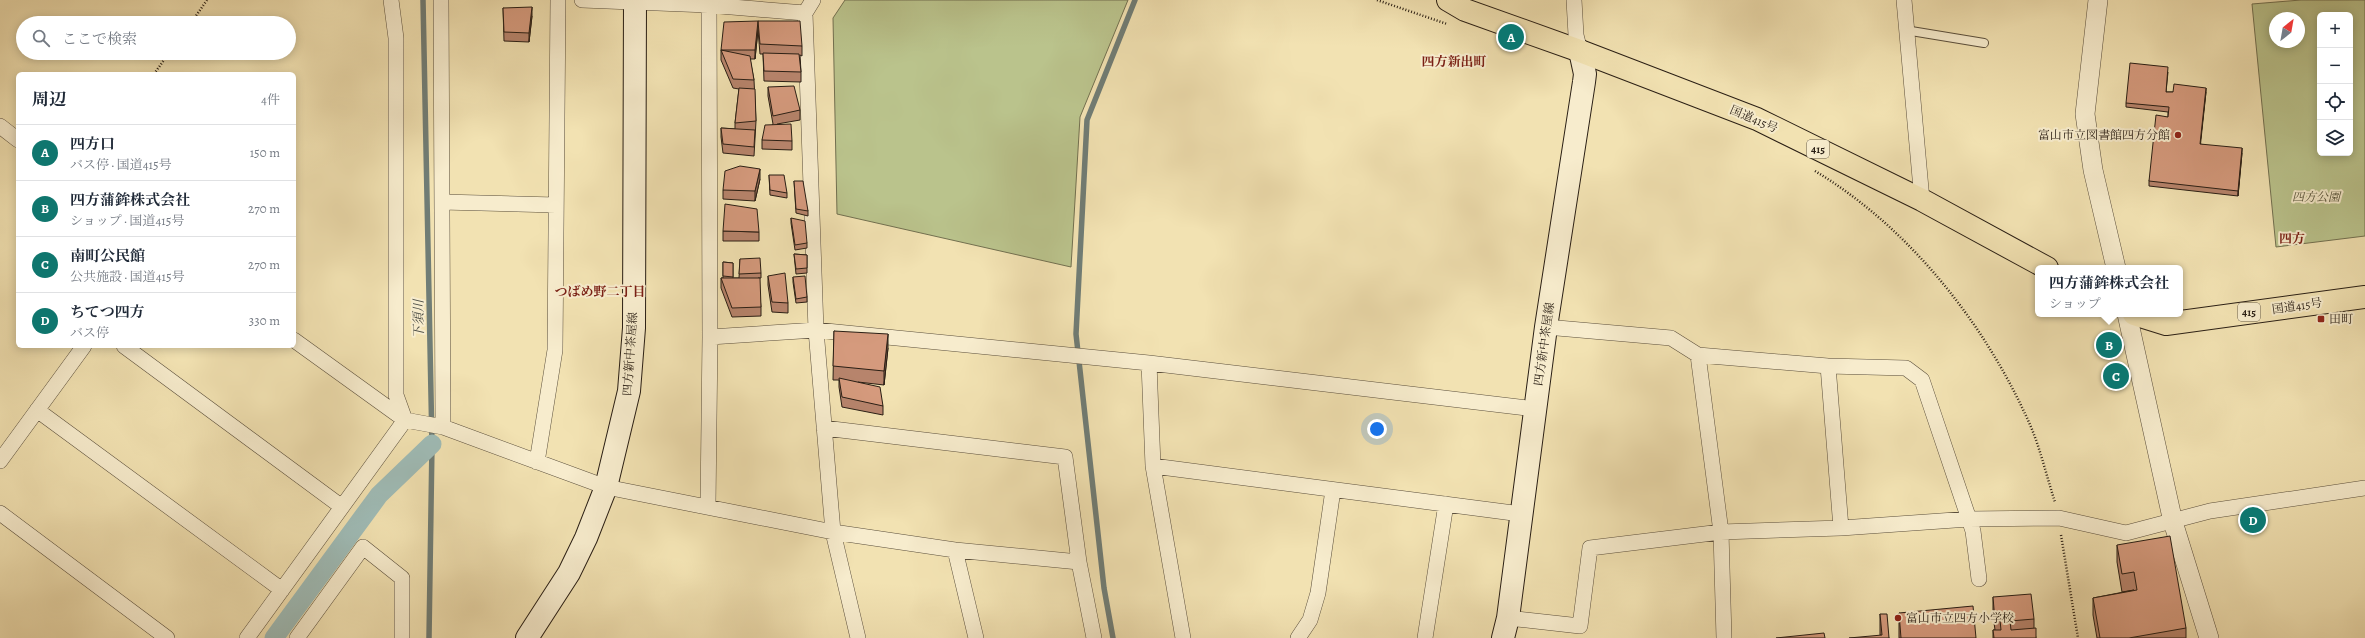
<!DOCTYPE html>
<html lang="ja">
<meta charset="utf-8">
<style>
:root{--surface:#fff;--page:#f2f2f3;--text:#1f2937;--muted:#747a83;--line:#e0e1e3;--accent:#0f766e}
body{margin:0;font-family:Alegreya,"Noto Serif JP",serif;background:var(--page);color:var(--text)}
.controls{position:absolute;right:12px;top:12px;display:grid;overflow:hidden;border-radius:6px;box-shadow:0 2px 10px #0003}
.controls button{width:36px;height:36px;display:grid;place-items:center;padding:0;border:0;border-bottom:1px solid var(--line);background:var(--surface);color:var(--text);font:20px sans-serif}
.compass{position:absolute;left:2269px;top:12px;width:36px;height:36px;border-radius:50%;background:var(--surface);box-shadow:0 2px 10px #0003;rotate:31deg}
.you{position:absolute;left:1377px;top:429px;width:14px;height:14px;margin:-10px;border:3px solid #fff;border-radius:50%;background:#1a73e8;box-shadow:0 0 0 6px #1a73e833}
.badge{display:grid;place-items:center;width:26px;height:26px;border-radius:50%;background:var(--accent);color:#fff;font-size:13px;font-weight:700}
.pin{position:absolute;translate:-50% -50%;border:2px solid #fff;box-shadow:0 1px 4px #0006}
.popup{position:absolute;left:2035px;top:265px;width:148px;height:52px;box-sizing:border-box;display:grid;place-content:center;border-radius:6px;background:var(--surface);filter:drop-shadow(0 1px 3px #0005);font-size:13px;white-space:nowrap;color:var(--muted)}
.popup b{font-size:15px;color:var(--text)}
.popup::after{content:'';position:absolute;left:50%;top:100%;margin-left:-8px;border:8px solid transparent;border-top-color:var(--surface)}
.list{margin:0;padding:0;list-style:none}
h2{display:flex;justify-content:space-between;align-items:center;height:52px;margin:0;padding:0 16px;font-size:17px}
h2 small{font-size:13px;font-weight:400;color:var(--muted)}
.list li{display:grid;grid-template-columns:26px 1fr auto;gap:12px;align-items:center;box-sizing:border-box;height:56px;padding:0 16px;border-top:1px solid var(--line)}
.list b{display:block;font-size:15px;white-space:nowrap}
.list p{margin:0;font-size:13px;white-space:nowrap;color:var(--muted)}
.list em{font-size:13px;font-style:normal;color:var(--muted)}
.icon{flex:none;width:22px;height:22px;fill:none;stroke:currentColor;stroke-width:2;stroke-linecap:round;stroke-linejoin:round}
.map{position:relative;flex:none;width:2365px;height:638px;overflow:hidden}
.search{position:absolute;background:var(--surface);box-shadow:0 2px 10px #0003;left:16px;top:16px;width:280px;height:44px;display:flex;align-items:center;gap:10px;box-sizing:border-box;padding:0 14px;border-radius:22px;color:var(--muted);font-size:15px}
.panel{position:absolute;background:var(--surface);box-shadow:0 2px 10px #0003;left:16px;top:72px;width:280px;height:276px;border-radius:6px}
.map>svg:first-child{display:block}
</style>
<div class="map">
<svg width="2365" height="638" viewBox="0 0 2365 638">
<rect width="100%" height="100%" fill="#f2e2b2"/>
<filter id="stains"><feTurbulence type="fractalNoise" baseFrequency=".005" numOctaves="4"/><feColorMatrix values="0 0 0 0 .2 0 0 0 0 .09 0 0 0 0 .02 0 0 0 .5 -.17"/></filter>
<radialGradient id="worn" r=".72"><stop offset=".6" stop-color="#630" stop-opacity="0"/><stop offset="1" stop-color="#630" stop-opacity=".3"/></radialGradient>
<path fill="#bac38c" stroke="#727050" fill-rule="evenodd" d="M845 0H1128L1080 117 1071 267 837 214 833 18Z
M2301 0H2365V236L2276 247 2252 4ZM2320 15H2350V153H2320ZM2275 18H2299V42H2275Z"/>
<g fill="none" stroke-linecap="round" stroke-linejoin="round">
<path stroke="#707d76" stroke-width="5.5" d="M423 0 432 444 429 638
M1113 638 1104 588 1076 334 1087 120 1135 0"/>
<path stroke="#9fbcb7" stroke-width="19" d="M274 638 379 495 432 444"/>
<g stroke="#5b4f3c" stroke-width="10">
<path id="service" d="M1905 30 1984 43"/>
</g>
<g stroke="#5b4f3c" stroke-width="16">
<path id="minor" d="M391 0 396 38V395L405 420
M441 0 443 427
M582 0 708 5 805 13
M813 0 805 13 816 330 833 532 858 638
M1574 0 1576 35 1580 51
M1904 0 1922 200
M0 126 18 140
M442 202 556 205
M1546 327 1671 338 1698 355 1828 366 1906 368 1922 380 1973 531 1979 579
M710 337 816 330 1149 363 1535 409
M294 340 405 420 443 427 606 487 833 532 955 550 1079 562
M124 346 342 507
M1698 355 1721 532 1724 638
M1149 363 1153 466 1183 638
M1828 366 1841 528
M37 410 282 590
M824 428 1065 457 1079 562 1094 638
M0 461 84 346
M537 462 555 350 558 0
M1153 466 1521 514
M708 505 710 337 709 0
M0 513 167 638
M955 550 976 638
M1508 618 1580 626 1590 548 1721 532 1841 528 1969 519 2059 518 2126 533 2210 511 2365 488
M247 638 405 420
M297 638 363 547 402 578V638
M1298 638 1310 620 1318 593 1333 490
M1425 638 1446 504"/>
</g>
<g stroke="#5b4f3c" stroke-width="20">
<path id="tertiary" d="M2098 0 2085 114 2093 170 2116 268
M2127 314 2173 522 2209 638"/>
</g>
<g stroke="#291e14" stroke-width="24">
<path id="secondary" d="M527 638 569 573 586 538 606 487 629 391 634 328 635 0
M1503 638 1508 618 1546 327 1584 82 1585 74 1580 51"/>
</g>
<g stroke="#291e14" stroke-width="24">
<path id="trunk" d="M1448 0 1465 10 1580 51 1757 119 1922 200 2047 268
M2134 314 2166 324 2365 297"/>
</g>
<path stroke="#291e14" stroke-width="2.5" stroke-dasharray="1 2" stroke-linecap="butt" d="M1377 0 1447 24
M191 23 207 0
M154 74 169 53
M1815 171C1910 228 1987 326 2031 427 2041 451 2047 478 2055 502
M2061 535 2078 638"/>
<use href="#service" stroke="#f7eccd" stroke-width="8"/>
<use href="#minor" stroke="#f7eccd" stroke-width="15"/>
<use href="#tertiary" stroke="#f7eccd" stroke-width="19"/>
<use href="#secondary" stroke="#f7eccd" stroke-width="22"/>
<use href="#trunk" stroke="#f2e2b2" stroke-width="22"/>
</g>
<path fill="#b7846c" stroke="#291e14" d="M503 8 532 16 529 42 504 41Z
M758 21 802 46V56L800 55 801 72V82L764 81 763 54H760L758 30Z
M758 30 755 59H750L754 80 756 121 754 156 723 153 721 137V128L735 129V123L739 89 733 88 721 60V50Z
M2168 72 2166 92H2206L2200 144 2242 153 2238 196 2149 186V181L2168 117V112L2126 107V103Z
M768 87 800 110V120L777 124 792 141V150L762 149V140L773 124 768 96Z
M769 175 787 193V198L770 195Z
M760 179 755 201 723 199V190Z
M794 181 808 211V216L796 213Z
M791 218 807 243V248L795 250 791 223Z
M723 231 759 232V241H723Z
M794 254 807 255V273L796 274Z
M740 259 761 273V278H758L761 307V316L732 317 721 288V278H723V262L733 263V278H739Z
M768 276 788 303V313L772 312 768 285Z
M793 277 807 297V302L796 303 793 282Z
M834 331 888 348 884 385 858 382 883 406V415L842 407 839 387V380H833Z
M2117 545 2186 628V638H2097L2093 615V598L2134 590 2122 592 2117 562Z
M1993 597 2034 619V628L2036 638H1993V630H1995L1993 615Z
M1899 613 1976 638H1899Z
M1880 614 1889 638 1880 635Z"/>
<path fill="#956c58" stroke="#291e14" d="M532 7V16L529 42V33Z
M758 21V30L755 59V50Z
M2206 88V92L2200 149V144Z
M2242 148V153L2238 196V191Z
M760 169V179L755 201V191Z
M888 334V348L884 385V371Z"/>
<path fill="#d59a7d" stroke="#291e14" d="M532 7 529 33 504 32 503 8Z
M758 21 755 50H721L750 56 754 80 733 79 721 50 724 22Z
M758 21H800L802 46 760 44Z
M763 53 799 54 801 72 764 71Z
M2130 63 2168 67 2166 92H2173L2174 84 2206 88 2200 144 2242 148 2238 191 2149 181 2156 115 2168 117 2169 107 2126 103Z
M794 86 800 110 773 116 768 87Z
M739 88 755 89 756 121 735 123Z
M791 124 792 141 762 140 765 125Z
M721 128 755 130 754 147 723 144Z
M740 166 760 169 755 191 723 190 725 171Z
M769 175H784L787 193 770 190Z
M794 181H803L808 211 796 209Z
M725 204 757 209 759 232 723 231Z
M791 218 805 221 807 243 795 245Z
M794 254 807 255V268L796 269Z
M760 258 761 273 739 274 740 259Z
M723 262 733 263V277L723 276Z
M785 273 788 303 772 302 768 276Z
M805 276 807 297 796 299 793 277Z
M721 278H760L761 307 732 308Z
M834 331 888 334 884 371 833 366Z
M839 378 880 387 883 406 842 397Z
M2170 536 2186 628 2129 638H2100L2093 598 2137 590 2134 572 2122 574 2117 545Z
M2031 594 2034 619 2010 621 2011 630 2036 628V638H1994L1993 630H2001L2000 620 1995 621 1993 597Z
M1973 606 1976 638H1901L1899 613Z
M1880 614H1887L1889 638H1849L1882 635Z
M1824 633 1825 638H1776Z"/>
<g fill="#8f2418" stroke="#f7eccd" stroke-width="1.5">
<circle cx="2178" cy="135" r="4"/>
<rect x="2317" y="315" width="8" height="8" rx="2"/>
<circle cx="1898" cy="618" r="4"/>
</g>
<g text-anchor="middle" stroke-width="4" stroke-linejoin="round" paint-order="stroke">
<g fill="#f7eccd" stroke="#675c4c" stroke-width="1">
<rect x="1807" y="140" width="22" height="18" rx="3"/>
<rect x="2238" y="303" width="22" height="18" rx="3"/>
</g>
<g font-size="11" font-weight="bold" fill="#291e14">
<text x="1818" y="153">415</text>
<text x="2249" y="316">415</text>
</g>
<g font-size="12" fill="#291e14" stroke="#f7eccd">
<text transform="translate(1754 119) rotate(23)" y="4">国道415号</text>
<text transform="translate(2297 306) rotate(-8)" y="4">国道415号</text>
<text transform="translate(1544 344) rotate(-82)" y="4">四方新中茶屋線</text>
<text transform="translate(630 354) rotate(-86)" y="4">四方新中茶屋線</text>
</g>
<g font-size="12" fill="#291e14" stroke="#f7eccd" text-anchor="start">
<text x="2170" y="139" text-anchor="end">富山市立図書館四方分館</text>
<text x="2329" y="323">田町</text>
<text x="1906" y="622">富山市立四方小学校</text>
</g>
<g font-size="12" font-style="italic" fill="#545038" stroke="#f7eccd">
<text x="2316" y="201">四方公園</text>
</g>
<g font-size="13" font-weight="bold" fill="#7a1f14" stroke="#f7eccd">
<text x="1454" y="66">四方新出町</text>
<text x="2292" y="243">四方</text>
<text x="600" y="296">つばめ野二丁目</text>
</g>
<g font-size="13" font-style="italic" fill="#4c4d45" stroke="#f7eccd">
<text transform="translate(418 319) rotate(-91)" y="5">下須川</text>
</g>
</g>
<rect width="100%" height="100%" filter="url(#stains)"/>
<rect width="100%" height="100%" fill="url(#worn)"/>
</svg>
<div class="controls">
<button>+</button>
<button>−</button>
<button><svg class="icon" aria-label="locate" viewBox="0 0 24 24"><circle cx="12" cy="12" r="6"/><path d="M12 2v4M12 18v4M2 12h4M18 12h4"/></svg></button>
<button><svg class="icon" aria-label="layers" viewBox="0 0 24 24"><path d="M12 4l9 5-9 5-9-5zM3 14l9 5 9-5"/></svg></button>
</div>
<svg class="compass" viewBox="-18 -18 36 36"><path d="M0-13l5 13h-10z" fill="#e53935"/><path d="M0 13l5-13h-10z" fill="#747a83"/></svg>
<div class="you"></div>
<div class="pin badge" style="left:1511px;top:37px">A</div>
<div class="pin badge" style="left:2109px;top:345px">B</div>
<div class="popup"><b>四方蒲鉾株式会社</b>ショップ</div>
<div class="pin badge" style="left:2116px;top:376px">C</div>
<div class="pin badge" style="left:2253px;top:520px">D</div>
<div class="search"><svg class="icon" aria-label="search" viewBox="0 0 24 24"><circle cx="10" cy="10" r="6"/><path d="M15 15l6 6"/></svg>ここで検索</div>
<section class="panel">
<h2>周辺<small>4件</small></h2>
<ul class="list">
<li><span class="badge">A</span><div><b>四方口</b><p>バス停 · 国道415号</p></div><em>150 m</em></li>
<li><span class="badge">B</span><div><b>四方蒲鉾株式会社</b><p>ショップ · 国道415号</p></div><em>270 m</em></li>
<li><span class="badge">C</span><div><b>南町公民館</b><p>公共施設 · 国道415号</p></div><em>270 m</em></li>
<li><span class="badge">D</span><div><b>ちてつ四方</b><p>バス停</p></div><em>330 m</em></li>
</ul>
</section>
</div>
